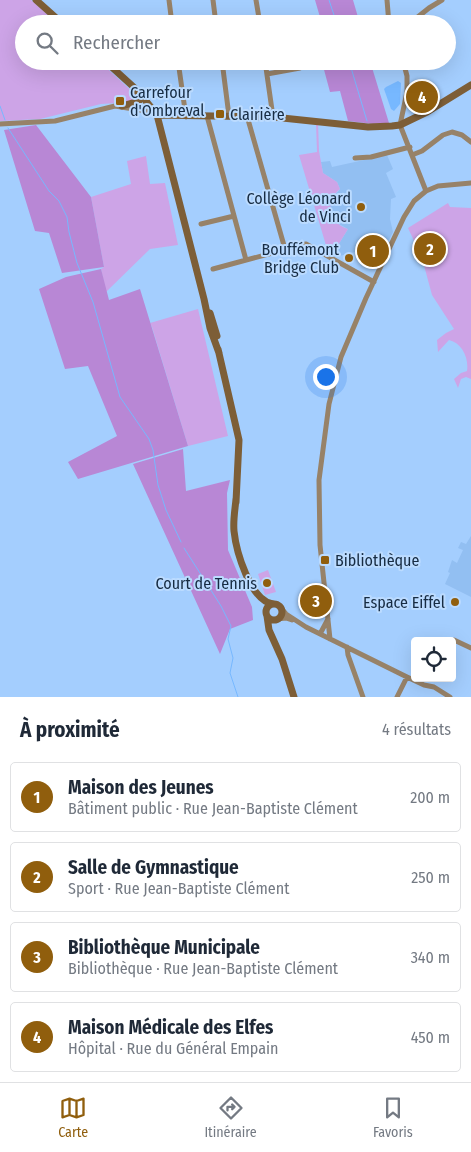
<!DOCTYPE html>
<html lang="fr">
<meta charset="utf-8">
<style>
:root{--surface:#fff;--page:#f6f6f7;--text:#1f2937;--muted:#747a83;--line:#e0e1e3;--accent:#905e0d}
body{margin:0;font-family:"Fira Sans Condensed",sans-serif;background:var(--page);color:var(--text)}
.controls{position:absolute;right:15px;bottom:15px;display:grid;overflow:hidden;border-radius:5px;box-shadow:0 5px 20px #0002}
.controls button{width:45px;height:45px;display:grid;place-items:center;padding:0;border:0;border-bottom:1px solid var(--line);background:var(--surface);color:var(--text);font:25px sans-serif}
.you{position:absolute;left:325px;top:376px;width:18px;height:18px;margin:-12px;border:4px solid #fff;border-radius:50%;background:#1a73e8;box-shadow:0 0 0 8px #1a73e833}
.badge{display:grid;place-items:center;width:32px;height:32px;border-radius:50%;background:var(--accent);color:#fff;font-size:16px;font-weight:700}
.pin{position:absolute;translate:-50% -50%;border:2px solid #fff;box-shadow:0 1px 5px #0006}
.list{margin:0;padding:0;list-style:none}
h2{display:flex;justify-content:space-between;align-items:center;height:65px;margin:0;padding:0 20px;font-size:21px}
h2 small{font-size:16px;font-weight:400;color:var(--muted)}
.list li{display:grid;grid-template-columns:32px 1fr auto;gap:15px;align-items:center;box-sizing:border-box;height:70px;margin:0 10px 10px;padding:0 10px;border:1px solid var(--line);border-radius:5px}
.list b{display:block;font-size:19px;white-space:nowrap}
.list p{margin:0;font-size:16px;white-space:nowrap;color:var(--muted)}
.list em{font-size:16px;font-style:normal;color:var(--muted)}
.icon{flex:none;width:28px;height:28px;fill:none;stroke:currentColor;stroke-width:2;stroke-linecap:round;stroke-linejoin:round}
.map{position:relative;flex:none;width:471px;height:697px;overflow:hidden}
.search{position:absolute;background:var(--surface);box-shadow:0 5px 20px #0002;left:15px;right:15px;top:15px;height:55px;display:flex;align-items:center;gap:12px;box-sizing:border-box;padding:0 18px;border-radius:28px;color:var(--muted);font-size:19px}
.sheet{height:385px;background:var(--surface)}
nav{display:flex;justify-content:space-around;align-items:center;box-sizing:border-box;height:70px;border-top:1px solid var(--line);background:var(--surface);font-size:14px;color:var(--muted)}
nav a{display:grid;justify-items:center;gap:2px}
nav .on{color:var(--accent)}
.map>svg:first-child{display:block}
</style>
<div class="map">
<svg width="471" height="697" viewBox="0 0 471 697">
<rect width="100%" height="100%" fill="#a4cefe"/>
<path fill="#92bff2" d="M387 155 393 169 386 173 396 197 391 199 390 219 393 232 389 240 378 235 362 250 336 257 332 255 348 229 337 223 331 216 330 205 331 200 340 189 337 182 323 173 321 162 330 161 332 167Z
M471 536V597L445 584 450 573 448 572 452 560 457 563 463 550 458 548 461 542 466 544Z"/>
<path fill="#cda4e7" d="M0 0H31L58 24H24V61H99L137 96 134 102 101 104 40 119 0 121Z
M316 123H318L319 151 323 173 337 182 340 189C324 202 329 223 348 229L332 255 328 252 299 155 317 152Z
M146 156 150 184 165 183 178 245 150 249 106 292 101 269 104 267 91 197 131 184 127 161Z
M448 203 450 207 471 208V379L466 377 461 379 458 388 454 379 461 373 467 371C469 358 462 343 449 340L438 352 437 340 446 333 454 329 432 295 422 258 408 228Z
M198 309 228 436 188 446 152 327 150 323Z
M268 570 276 592 265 595 258 574Z"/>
<path fill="#b887d5" d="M315 0H353L360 24H322Z
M332 61H370L389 123 373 124 348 121 340 91 330 92 323 66 332 65Z
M36 125 91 197 104 267 62 273 49 233 35 231 4 130Z
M101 269 109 300 140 289 188 446 78 479 68 462 117 436 88 366 65 369 39 289 66 277Z
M183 449 186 491 230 480 227 493 228 550 252 607 253 620 230 629 220 654 133 464Z"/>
<path fill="#77b8ff" d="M398 81 401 83 400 104 394 111 391 109 384 89 386 87Z"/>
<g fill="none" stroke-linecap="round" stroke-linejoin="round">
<path stroke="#77b8ff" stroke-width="1" d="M329 0 337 24
M349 61 367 121
M0 106 5 120
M8 128 49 191 59 201 67 217 69 232 77 263 93 302 120 397 149 439 153 450 158 485 166 510 181 542
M184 548 221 606 231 626 228 639 233 658 230 673 238 697"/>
<path stroke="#978268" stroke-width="5" d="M169 0 172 24
M213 0 216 24
M256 0 260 24
M387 0 389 24
M409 24 429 8 442 0
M178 61 186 117
M222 61 229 116
M265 61 273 117
M403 61 407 76V92L400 125 426 191
M267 74 300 68
M207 116 246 260
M247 116 285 249
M0 124 55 121 115 106 146 111 156 115
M412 155 422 151 443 135 452 132 462 135 471 142
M355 158 371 157 410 147
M201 224 234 216
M213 269 306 244 374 282
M280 607 286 614 306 627 407 677 424 685 434 687 450 697
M277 619 286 618 292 620
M320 634 328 619
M330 639 320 545 319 480 329 404 341 357 366 298 404 217 414 201 426 191 438 186 471 183
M454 640 471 648
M347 647 348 655 363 697
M397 697 407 677"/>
<path stroke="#7d5e37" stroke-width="7" d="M36 0 63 24
M105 61 138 91 157 115 204 299 210 328 219 353
M122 106 139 101 140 95 137 92
M157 115 273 117 368 127 392 126 400 125 427 112 471 85
M210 313 217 336
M218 349 239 440 236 502
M236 499C235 510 233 520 234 531 236 550 250 601 273 604
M266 612a8 8 0 1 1 16 0a8 8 0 1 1-16 0Z
M267 616 269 630 282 659 294 697"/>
</g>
<g fill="#905e0d" stroke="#bbdbff" stroke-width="2">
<rect x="115" y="96" width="10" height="10" rx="2.5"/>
<rect x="215" y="109" width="10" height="10" rx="2.5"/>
<circle cx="361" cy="207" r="5"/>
<circle cx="349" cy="258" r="5"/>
<rect x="320" y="555" width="10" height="10" rx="2.5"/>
<circle cx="267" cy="583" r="5"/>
<circle cx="455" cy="602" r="5"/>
</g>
<g text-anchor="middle" stroke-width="4" stroke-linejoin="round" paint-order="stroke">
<g font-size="16" fill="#172c43" stroke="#bbdbff" text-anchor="end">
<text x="130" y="98" text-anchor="start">Carrefour<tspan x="130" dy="18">d'Ombreval</tspan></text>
<text x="230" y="120" text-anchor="start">Clairière</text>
<text x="351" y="204">Collège Léonard<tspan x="351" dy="18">de Vinci</tspan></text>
<text x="339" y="255">Bouffémont<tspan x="339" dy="18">Bridge Club</tspan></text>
<text x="335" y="566" text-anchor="start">Bibliothèque</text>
<text x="257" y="589">Court de Tennis</text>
<text x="445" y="608">Espace Eiffel</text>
</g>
</g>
</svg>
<div class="controls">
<button><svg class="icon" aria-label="locate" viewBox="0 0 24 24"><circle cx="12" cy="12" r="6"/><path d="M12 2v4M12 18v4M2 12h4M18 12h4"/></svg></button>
</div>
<div class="you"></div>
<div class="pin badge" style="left:373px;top:251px">1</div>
<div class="pin badge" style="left:430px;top:249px">2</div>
<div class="pin badge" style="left:316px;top:601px">3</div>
<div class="pin badge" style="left:422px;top:97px">4</div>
<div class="search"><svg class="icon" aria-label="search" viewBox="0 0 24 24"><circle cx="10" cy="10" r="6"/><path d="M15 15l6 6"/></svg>Rechercher</div>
</div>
<section class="sheet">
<h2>À proximité<small>4 résultats</small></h2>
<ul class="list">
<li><span class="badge">1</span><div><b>Maison des Jeunes</b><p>Bâtiment public · Rue Jean-Baptiste Clément</p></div><em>200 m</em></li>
<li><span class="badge">2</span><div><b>Salle de Gymnastique</b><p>Sport · Rue Jean-Baptiste Clément</p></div><em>250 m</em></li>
<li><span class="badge">3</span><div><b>Bibliothèque Municipale</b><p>Bibliothèque · Rue Jean-Baptiste Clément</p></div><em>340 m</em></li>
<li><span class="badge">4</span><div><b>Maison Médicale des Elfes</b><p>Hôpital · Rue du Général Empain</p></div><em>450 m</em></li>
</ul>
</section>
<nav>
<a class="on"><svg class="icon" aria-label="map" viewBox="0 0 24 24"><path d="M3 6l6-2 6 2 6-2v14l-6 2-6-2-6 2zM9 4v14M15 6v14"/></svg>Carte</a>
<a><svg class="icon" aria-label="directions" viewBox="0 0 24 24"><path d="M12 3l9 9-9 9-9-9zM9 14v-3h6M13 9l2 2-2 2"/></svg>Itinéraire</a>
<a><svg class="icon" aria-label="saved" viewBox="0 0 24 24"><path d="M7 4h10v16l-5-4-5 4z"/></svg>Favoris</a>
</nav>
